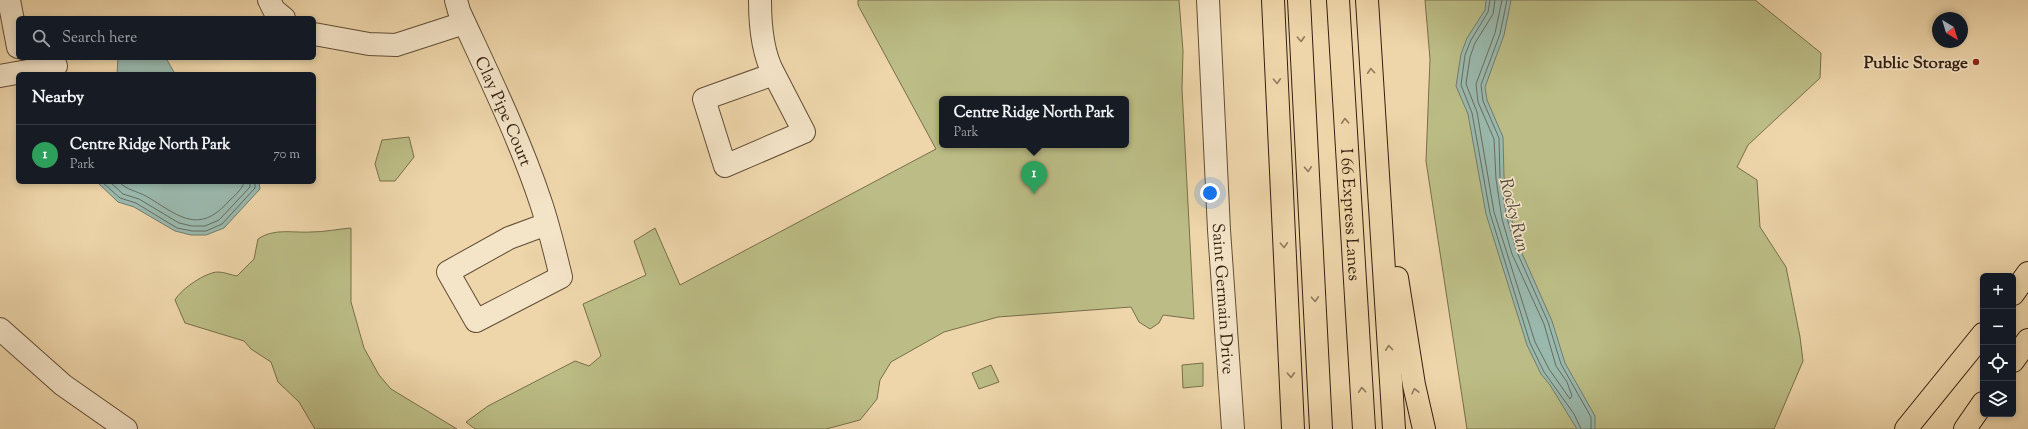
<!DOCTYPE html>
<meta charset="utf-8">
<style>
:root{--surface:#171b24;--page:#242831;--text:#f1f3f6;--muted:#9ea1a6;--line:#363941;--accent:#0f766e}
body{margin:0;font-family:"Sorts Mill Goudy",serif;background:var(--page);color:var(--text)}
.controls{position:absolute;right:12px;bottom:12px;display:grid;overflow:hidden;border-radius:6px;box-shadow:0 2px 6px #0003}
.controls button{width:36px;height:36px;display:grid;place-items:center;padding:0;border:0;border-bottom:1px solid var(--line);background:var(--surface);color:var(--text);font:20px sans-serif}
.compass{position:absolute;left:1932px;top:12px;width:36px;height:36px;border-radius:50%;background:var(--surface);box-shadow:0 2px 6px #0003;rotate:142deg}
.you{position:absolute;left:1210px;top:193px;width:14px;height:14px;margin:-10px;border:3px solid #fff;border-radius:50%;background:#1a73e8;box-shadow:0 0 0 6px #1a73e833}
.badge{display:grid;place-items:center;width:26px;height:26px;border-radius:50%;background:var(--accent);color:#fff;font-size:13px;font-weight:700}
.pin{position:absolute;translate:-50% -33px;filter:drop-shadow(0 1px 2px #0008)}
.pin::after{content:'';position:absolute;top:21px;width:14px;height:12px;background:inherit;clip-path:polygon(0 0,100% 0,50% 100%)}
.popup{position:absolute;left:939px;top:96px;width:190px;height:52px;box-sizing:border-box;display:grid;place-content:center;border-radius:6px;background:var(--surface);filter:drop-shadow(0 1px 3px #0005);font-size:13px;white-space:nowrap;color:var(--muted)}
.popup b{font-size:15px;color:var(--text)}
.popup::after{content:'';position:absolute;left:50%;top:100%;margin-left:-8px;border:8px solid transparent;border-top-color:var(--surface)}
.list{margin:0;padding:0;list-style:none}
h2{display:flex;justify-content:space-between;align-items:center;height:52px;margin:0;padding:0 16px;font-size:17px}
h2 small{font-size:13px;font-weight:400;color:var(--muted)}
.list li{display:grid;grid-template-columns:26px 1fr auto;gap:12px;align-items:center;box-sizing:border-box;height:60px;padding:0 16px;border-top:1px solid var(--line)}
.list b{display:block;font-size:15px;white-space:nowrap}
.list p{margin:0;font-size:13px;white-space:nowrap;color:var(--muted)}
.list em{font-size:13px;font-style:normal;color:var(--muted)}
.icon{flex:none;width:22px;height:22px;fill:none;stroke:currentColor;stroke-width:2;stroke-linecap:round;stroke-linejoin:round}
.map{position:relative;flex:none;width:2028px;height:429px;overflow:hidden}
.search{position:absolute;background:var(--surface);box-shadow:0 2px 6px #0003;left:16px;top:16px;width:300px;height:44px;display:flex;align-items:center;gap:10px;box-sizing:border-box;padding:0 14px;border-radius:6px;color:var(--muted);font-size:15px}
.panel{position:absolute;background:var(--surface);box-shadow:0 2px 6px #0003;left:16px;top:72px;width:300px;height:112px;border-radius:6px}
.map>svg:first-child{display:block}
</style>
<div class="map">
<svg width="2028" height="429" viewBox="0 0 2028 429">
<rect width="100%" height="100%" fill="#eed6aa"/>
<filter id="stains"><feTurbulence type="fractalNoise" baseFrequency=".005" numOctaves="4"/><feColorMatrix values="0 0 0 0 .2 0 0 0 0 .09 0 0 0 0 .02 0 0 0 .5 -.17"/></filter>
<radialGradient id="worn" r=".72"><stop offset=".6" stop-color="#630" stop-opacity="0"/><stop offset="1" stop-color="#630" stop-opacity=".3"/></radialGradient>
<path fill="#bcbd86" stroke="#786e4a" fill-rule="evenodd" d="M858 0H1179L1183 51 1182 89 1194 319 1163 315 1159 323 1150 329 1139 322 1131 307 998 317 944 332 891 362 880 380 877 399 860 420 826 429H475L466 422 488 406 575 361 589 366 601 356 583 304 646 275 634 241 655 228 680 285 936 149 858 5ZM942 99H1126V145H942Z
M1425 0H1755L1821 53 1820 78 1748 145 1737 167 1757 180 1760 227 1786 267 1800 337 1803 361 1774 429H1467L1426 161 1430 59Z
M409 137 414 157 395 181H380L375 164 382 140Z
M351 228V302L364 348 379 375 391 389 457 429H315L299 402 278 382 271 362 251 349 244 341 185 323 175 300C181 289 206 272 218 272 224 272 231 275 237 276L254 259 258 239C274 228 292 233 311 232 325 232 338 229 351 228Z
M1203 363V386L1183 388 1182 365Z
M991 365 999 382 979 389 972 373Z"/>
<path fill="#9ab9ae" stroke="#717b6e" d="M1486 0H1511L1504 35 1485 87 1487 100 1503 137 1504 177 1511 217 1521 251 1552 321 1565 363 1595 416V429H1577L1550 385 1541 374 1527 345 1486 214 1468 114 1456 86 1461 54 1467 38 1485 10Z
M118 58H166L175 74H117Z
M97 182H259L260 189 224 228 206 235H191L175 231 134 207 118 202Z"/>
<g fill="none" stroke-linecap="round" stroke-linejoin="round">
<path stroke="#676c5e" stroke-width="1" d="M1490 0 1488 12 1471 40 1465 55 1461 85 1472 113 1490 213 1530 343 1544 372 1574 414 1581 429
M1495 0 1493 14 1475 43 1470 57 1466 84 1477 112 1494 212 1535 342 1549 369 1570 399 1572 396 1567 382 1556 366 1544 324 1512 254 1502 219 1496 179 1494 139 1478 102 1476 84 1495 33 1502 0
M1507 0 1500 34 1481 85 1483 101 1499 138 1500 178 1507 218 1517 252 1548 322 1561 364 1591 417V429
M102 182 120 198 136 203 177 228 192 231H206L222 224 255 188V182
M110 182 123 194 139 199 179 223 192 226H205L219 220 250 187V182
M119 182C127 190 136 191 146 196 178 215 198 236 229 201 234 196 243 189 244 182"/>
<g stroke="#624d36" stroke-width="24">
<g id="minor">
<path d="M9 0 18 47"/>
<path d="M269 0 274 10 284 18"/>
<path id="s1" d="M456 0 459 11C488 74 519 137 541 203 549 227 555 252 561 277L476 321 448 272 509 238 547 224"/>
<path d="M760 0C760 24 762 53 774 74L804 132 725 166 704 99 774 74"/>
<path id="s2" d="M1208 0 1219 230 1233 429"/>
<path d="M314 34 369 44 396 45 464 23"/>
<path d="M0 76 56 66"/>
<path d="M0 329 63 385 126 429"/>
</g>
</g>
<g stroke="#341f0f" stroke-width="24">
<path id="major" d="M2013 294 2028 273
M2013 361 2028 340
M1965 429 1983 403"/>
</g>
<g stroke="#341f0f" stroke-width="24">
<g id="highway">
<path d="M1273 0 1293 429"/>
<path d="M1299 0 1321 429"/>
<path id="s3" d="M1338 0 1364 429"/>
<path d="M1367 0 1394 429"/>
<path d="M1397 278 1414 385 1424 429"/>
<path d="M1906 429 1983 334"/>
</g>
</g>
<use href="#minor" stroke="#f4e4c8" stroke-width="22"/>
<use href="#major" stroke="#eed6aa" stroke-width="22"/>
<use href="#highway" stroke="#eed6aa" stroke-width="22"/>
</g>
<defs><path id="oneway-chevron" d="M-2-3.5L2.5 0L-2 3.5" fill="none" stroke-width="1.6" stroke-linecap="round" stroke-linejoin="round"/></defs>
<g stroke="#917a5c">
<use href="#oneway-chevron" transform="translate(1301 39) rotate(87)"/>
<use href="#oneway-chevron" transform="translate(1371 71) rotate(-94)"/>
<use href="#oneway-chevron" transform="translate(1277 81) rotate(87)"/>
<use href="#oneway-chevron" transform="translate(1345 121) rotate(-93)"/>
<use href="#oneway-chevron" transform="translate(1308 169) rotate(87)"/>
<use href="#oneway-chevron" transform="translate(1284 245) rotate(87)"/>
<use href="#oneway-chevron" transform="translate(1315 299) rotate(87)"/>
<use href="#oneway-chevron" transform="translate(1389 348) rotate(-94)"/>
<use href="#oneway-chevron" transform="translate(1291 375) rotate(87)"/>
<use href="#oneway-chevron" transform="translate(1362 390) rotate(-94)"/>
<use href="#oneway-chevron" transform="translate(1415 391) rotate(-103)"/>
</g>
<circle fill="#8f2418" stroke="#f4e4c8" stroke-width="1.5" cx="1976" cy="62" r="4"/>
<g text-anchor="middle" stroke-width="3.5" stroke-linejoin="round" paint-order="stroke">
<g font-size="17" font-weight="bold" fill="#341f0f" stroke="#f4e4c8" text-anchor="end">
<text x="1968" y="68">Public Storage</text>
</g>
<g font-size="17" fill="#341f0f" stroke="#f4e4c8">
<text dy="6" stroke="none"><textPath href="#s1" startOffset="121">Clay Pipe Court</textPath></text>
<text dy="6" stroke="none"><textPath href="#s3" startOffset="215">I 66 Express Lanes</textPath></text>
<text dy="6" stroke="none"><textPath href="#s2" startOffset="299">Saint Germain Drive</textPath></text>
</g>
<g font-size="18" font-style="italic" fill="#534d3f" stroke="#f4e4c8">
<text transform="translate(1515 215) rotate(76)" y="6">Rocky Run</text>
</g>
</g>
<rect width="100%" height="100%" filter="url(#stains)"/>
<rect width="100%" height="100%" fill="url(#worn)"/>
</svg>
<div class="controls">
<button>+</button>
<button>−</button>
<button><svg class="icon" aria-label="locate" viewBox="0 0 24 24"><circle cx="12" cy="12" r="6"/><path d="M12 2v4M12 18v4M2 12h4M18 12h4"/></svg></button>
<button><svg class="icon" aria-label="layers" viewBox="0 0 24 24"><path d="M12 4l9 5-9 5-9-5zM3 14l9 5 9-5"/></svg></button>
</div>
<svg class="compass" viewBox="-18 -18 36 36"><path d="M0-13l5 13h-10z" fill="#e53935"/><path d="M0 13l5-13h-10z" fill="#9ea1a6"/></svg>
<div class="you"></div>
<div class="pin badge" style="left:1034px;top:194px;background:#2e9e5b">1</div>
<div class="popup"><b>Centre Ridge North Park</b>Park</div>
<div class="search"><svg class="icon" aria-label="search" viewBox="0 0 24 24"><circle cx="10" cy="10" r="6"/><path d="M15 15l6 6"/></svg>Search here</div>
<section class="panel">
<h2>Nearby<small></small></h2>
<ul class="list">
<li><span class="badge" style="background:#2e9e5b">1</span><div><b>Centre Ridge North Park</b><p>Park</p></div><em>70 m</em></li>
</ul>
</section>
</div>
